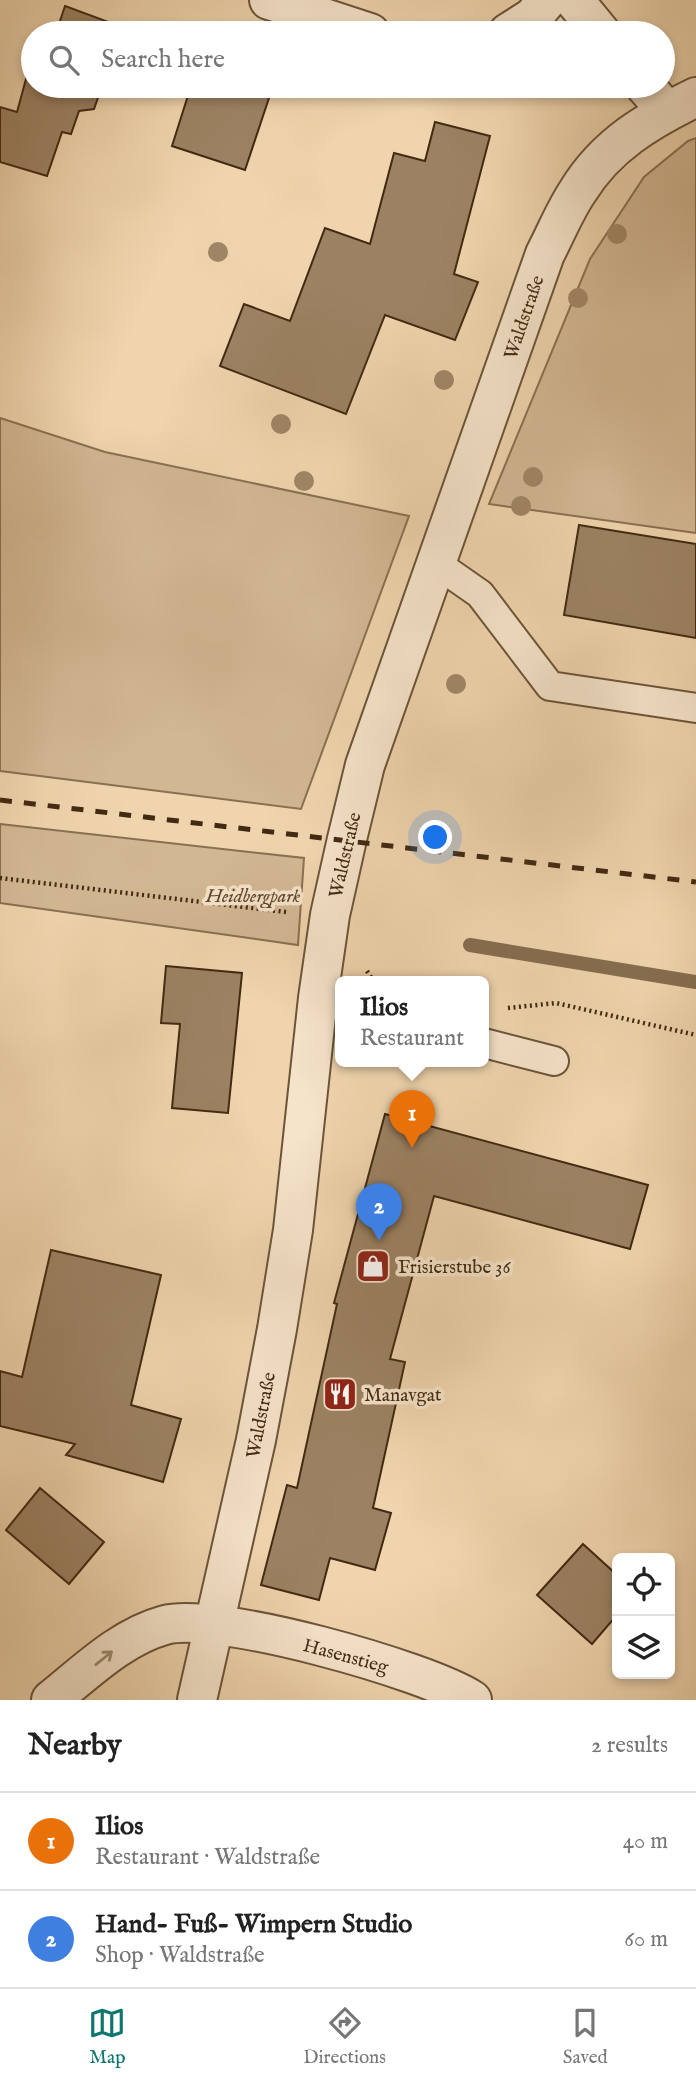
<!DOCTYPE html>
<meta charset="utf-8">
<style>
:root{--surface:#fff;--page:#f6f6f6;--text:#222;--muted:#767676;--line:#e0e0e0;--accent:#0f766e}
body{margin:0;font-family:"IM FELL English",serif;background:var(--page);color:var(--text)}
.controls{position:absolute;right:21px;bottom:21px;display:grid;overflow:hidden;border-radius:10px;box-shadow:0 4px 10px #0003}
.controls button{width:63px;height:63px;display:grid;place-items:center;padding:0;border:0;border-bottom:2px solid var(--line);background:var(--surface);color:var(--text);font:35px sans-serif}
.you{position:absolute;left:436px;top:838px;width:24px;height:24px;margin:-18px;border:5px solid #fff;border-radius:50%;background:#1a73e8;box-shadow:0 0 0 10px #1a73e833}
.badge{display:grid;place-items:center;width:46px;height:46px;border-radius:50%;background:var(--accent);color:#fff;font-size:23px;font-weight:700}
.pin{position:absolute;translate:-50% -58px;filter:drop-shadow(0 2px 4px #0008)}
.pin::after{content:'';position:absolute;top:37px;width:24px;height:21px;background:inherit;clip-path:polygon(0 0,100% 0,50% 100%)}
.popup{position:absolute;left:335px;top:976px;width:154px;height:91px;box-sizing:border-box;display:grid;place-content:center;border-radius:10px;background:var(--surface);filter:drop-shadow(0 2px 5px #0005);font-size:23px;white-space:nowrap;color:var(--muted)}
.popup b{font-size:26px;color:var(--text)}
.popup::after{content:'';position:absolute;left:50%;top:100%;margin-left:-14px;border:14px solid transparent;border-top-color:var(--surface)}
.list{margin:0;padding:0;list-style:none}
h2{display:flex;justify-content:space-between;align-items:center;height:91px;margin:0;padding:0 28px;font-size:30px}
h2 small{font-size:23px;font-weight:400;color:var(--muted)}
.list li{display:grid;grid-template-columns:46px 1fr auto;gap:21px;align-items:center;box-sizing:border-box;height:98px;padding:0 28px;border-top:2px solid var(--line)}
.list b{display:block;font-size:26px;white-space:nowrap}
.list p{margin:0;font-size:23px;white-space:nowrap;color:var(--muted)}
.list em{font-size:23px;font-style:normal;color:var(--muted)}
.icon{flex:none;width:38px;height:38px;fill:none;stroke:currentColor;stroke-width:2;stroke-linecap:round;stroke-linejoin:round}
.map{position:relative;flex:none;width:696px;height:1700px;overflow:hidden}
.search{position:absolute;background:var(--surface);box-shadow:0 4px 10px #0003;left:21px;right:21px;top:21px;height:77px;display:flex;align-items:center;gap:18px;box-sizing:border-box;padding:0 24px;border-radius:38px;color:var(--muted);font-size:26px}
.sheet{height:287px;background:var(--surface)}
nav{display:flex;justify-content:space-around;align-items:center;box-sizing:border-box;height:98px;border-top:2px solid var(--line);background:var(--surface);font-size:19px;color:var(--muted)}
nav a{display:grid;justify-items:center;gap:4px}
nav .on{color:var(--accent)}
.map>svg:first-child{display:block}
</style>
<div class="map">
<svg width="696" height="1700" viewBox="0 0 696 1700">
<rect width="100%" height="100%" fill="#efd4ad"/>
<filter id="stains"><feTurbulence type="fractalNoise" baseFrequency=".00286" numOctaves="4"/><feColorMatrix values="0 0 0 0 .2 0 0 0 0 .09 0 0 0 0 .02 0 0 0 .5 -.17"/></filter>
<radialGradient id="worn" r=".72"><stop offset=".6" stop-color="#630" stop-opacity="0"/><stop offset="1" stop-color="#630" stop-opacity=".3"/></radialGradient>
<path fill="#d2b793" stroke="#8a7052" stroke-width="2" d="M696 138V533L489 504 590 259 644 177 688 141Z
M0 418 105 452 409 516 301 809 0 771Z
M0 824 304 858 298 945 0 903Z"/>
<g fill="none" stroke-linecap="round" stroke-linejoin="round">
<path stroke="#866d4f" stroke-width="14" d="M470 945 696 982"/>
</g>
<path fill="#9c8263" stroke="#422a12" stroke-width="2" d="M65 6 122 27 120 33H56Z
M32 57 33 86H102L94 109 79 111 71 134 62 132 47 176 0 162V107L17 112Z
M191 86H250L271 92 245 170 172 146Z
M435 122 490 136 454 274 478 282 455 340 385 315 346 414 220 366 244 304 290 321 325 228 370 244 394 153 425 161Z
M579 525 696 544V638L564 615Z
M166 966 242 973 228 1113 172 1108 180 1024 161 1023Z
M385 1114 648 1185 630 1249 434 1196 390 1359 405 1362 373 1508 391 1513 375 1570 330 1558 319 1600 261 1585 287 1485 297 1488 337 1304 334 1303Z
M51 1250 161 1275 131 1405 181 1419 163 1482 66 1455 75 1444 0 1426V1371L22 1377Z
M40 1488 104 1542 69 1584 6 1530Z
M583 1544 617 1575V1615L592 1644 537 1595Z"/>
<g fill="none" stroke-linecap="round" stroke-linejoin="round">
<g stroke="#6d5439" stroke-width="32">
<path id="service" d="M437 564 480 594 550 686 696 708
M484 1043 554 1061"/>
</g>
<g stroke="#6d5439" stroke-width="42">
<path id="minor" d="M269 0 370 33
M574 0 601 33
M508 33 533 17 547 0
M645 86 667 111
M51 1700C86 1672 121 1637 165 1625 216 1611 426 1670 472 1700"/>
</g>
<g stroke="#6d5439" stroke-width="42">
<path id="tertiary" d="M197 1700 256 1440 277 1329 293 1230 318 998 330 915 347 839 365 765 545 254C556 233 565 210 578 191 606 145 649 120 696 97"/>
</g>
<path stroke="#422a12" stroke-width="4.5" stroke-dasharray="2 3.5" stroke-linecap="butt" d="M0 878 286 912
M367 971 374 982
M508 1008 556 1003 696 1035"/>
<use href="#service" stroke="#f5e3ca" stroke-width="28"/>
<use href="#minor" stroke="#f5e3ca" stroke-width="38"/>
<use href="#tertiary" stroke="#f5e3ca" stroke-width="38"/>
<path stroke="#422a12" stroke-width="5" stroke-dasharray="12 12" stroke-linecap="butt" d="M0 800 696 882"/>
</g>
<g fill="#a08666">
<circle cx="617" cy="234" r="10"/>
<circle cx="218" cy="252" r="10"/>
<circle cx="578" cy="298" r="10"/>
<circle cx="444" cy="380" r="10"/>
<circle cx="281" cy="424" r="10"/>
<circle cx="533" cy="477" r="10"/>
<circle cx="304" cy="481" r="10"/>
<circle cx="521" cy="506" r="10"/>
<circle cx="456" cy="684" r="10"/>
</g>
<defs><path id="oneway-shaft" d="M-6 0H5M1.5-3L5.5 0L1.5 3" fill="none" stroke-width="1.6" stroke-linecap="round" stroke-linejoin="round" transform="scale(1.75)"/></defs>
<use stroke="#9c866e" href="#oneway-shaft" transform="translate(104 1658) rotate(-39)"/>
<defs>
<g id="shop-square" transform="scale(1.75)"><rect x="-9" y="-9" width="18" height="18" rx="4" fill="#8f2418" stroke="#f5e3ca"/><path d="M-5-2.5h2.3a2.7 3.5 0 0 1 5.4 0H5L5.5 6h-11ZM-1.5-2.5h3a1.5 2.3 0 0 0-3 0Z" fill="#fff"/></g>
<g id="restaurant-square" transform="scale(1.75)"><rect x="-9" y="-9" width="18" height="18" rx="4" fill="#8f2418" stroke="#f5e3ca"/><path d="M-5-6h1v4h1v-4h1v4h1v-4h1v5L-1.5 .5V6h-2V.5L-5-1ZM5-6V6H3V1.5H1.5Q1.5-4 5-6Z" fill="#fff"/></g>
</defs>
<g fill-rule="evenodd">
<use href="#shop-square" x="373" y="1266"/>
<use href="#restaurant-square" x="340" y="1394"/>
</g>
<g text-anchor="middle" stroke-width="7" stroke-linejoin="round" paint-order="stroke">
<g font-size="19" fill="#422a12" stroke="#f5e3ca">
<text transform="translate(523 317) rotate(-71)" y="7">Waldstraße</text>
<text transform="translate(344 855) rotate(-77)" y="7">Waldstraße</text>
<text transform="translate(260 1415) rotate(-79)" y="7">Waldstraße</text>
<text transform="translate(346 1655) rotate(15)" y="7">Hasenstieg</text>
</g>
<g font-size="19" font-style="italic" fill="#5f462c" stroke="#f5e3ca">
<text x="253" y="902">Heidbergpark</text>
</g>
<g font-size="19" fill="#422a12" stroke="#f5e3ca" text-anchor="start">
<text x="398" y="1273">Frisierstube 36</text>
<text x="364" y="1401">Manavgat</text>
</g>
</g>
<rect width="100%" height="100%" filter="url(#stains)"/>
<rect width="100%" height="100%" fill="url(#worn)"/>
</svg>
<div class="controls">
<button><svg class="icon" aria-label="locate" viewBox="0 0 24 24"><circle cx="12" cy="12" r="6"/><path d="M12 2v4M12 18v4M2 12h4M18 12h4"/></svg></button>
<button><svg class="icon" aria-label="layers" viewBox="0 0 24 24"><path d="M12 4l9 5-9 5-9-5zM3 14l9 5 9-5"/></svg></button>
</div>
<div class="you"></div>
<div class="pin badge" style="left:412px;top:1148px;background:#e8710a">1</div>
<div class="popup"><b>Ilios</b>Restaurant</div>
<div class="pin badge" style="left:379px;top:1241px;background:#3f7fe0">2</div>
<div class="search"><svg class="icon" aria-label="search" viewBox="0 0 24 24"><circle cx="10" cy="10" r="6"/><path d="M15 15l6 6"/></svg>Search here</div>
</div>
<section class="sheet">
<h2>Nearby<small>2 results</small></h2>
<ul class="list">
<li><span class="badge" style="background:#e8710a">1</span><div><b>Ilios</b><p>Restaurant · Waldstraße</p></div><em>40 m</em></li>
<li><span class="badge" style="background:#3f7fe0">2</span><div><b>Hand- Fuß- Wimpern Studio</b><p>Shop · Waldstraße</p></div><em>60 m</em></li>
</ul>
</section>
<nav>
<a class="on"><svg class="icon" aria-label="map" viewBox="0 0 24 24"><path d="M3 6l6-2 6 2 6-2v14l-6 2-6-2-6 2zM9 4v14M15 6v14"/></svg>Map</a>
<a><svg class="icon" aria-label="directions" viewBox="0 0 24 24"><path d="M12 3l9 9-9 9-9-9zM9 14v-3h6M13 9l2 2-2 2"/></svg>Directions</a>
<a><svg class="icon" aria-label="saved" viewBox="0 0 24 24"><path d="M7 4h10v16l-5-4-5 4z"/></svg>Saved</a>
</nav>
